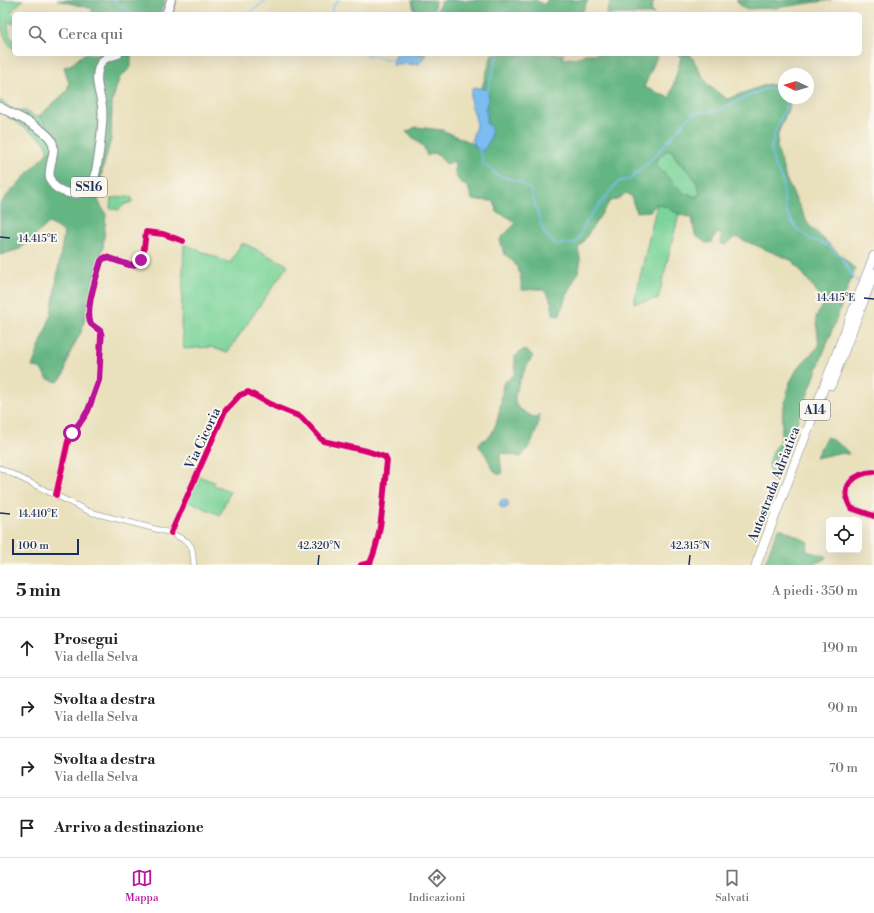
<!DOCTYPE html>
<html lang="it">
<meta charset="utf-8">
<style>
:root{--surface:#fff;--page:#f6f6f6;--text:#222;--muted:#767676;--line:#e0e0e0;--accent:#b5179e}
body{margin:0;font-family:"Libre Bodoni",serif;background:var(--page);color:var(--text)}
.controls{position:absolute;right:12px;bottom:12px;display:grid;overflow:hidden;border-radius:6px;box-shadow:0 4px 16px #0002}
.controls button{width:36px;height:36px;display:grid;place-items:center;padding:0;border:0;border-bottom:1px solid var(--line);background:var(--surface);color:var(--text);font:20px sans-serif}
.compass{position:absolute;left:778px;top:68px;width:36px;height:36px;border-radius:50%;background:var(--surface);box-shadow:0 4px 16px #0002;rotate:274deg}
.scale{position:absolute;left:12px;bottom:10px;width:67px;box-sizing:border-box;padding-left:4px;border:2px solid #1b2f5e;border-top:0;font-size:11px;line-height:14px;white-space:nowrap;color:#1b2f5e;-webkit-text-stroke:3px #fbf7ec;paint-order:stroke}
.stop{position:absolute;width:12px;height:12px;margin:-9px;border:3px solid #b5179e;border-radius:50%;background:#fff}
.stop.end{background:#b5179e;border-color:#fff;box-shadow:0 1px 4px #0008}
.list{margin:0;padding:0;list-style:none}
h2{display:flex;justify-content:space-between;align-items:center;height:52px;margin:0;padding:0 16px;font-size:17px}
h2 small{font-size:13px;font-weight:400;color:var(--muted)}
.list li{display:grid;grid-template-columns:26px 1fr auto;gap:12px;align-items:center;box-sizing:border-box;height:60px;padding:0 16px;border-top:1px solid var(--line)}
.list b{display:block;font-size:15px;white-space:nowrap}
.list p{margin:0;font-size:13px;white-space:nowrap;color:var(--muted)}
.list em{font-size:13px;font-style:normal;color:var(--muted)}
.icon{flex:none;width:22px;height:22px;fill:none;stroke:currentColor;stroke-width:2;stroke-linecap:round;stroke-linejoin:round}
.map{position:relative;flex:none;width:874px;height:565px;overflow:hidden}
.search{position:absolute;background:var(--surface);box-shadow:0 4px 16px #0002;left:12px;right:12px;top:12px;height:44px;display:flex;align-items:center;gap:10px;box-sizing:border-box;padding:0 14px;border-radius:6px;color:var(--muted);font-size:15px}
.sheet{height:292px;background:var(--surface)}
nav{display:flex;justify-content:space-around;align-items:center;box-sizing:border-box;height:56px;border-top:1px solid var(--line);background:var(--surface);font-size:11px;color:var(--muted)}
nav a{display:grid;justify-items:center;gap:2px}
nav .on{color:var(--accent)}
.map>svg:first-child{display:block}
</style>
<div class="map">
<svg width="874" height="565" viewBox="0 0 874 565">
<rect width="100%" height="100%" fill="#fbf7ec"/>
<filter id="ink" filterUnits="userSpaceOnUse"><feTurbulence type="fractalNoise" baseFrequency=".025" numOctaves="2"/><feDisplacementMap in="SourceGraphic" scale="8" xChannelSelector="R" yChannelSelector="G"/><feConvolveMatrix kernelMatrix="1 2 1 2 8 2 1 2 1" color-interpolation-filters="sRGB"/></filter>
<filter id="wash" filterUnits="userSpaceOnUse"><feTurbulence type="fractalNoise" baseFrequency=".012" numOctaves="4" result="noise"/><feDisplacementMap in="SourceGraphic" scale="16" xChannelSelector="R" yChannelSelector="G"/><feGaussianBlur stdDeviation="0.9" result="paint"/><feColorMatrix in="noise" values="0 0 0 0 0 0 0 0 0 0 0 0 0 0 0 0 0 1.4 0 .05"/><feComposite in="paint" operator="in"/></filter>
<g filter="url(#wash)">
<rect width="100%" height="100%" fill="#e9e0bc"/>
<path fill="#7bd49a" stroke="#4b827c" d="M0 0H23L11 12 14 15V24L7 22 10 37 14 40V50C0 36 0 20 0 0Z
M0 100 15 111H24L36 117 39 116C46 126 54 133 60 144L47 153V146L43 140 0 111Z
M672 150C680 170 694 169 700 192L697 197 685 194 657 166 658 158 666 151Z
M124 196 132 198V202L125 204 118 210 110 208 111 199Z
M657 204 666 206 679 214 658 299 634 303Z
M184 244 230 263 241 244H245L288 265 227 353 211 347 184 349 181 326Z
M198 476 214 482 213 485 230 491 220 515 187 501Z"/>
<path fill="#64b682" stroke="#407270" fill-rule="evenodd" d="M57 0H165L160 14H91L93 9Z
M412 0H435L434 10 428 14H414L411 12 414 10Z
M446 0H536L544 5 547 0H588L581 14H435L441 2Z
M611 0H654L651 10 655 14H606Z
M736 0H831L775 8 744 9Z
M84 54H131V67L119 79 112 102 111 139 102 172 98 200 106 215 103 248 82 330 69 355 64 375 58 382 48 379 40 368 32 367 51 315 64 232 49 223 20 249 0 255V203L47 153 59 144C54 133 46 126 39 116L67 91 69 83 64 67 72 64Z
M492 54H564L562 59 579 57 585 54H658L644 87 670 98 681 57 677 54H690L708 85 727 99 768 84 784 88V98H788L790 104 778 133 777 148 786 179 808 224 855 269 774 484 770 479 769 462 775 447 781 440 783 410 790 382 799 366 819 346 816 317 825 302 793 261 736 237 725 245 720 243 722 233 715 235 712 242 706 243 695 235 692 217C678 217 670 207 657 204L650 211 636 212 631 196 626 193 616 200 610 201 578 249C584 268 576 275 568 292 565 299 562 308 559 316L553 314C552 306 551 292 540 289 535 288 527 291 521 290 522 274 518 263 504 254L500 239 515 224 510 218 497 212 494 201 472 200 468 187C457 181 453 175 455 161L446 164 438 155 434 153 427 156 424 147 406 132 416 127 442 130 474 144 476 148 486 123 485 110 489 96 486 89 482 88ZM672 150C680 169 695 170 700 192L697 197 685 194 657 166 658 158 666 151Z
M523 350 529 352 533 356C527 365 509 396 517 406 522 411 529 415 536 418L540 414C538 430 532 445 521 457L502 453 500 456 502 474H497C489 467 490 457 479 447V443C482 441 488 438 490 436 500 422 501 400 503 384L515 374V356Z
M827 437C833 440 846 448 849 454L838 453 815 458Z
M778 529H783L808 542 806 551 826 556 825 559 811 565H764Z"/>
<path fill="#7cbdf1" stroke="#4c76a8" d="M396 54H426L419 64 393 65Z
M473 87 486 89 489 96 485 110 487 113 486 123 491 127C492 136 489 145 482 151L476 148C469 135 475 135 476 124 476 109 466 105 473 87Z
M499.5 504a4.5 4.5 0 1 1 9 0a4.5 4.5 0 1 1-9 0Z"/>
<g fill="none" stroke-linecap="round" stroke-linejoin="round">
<path stroke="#7cbdf1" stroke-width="1.5" d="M113 0 131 14
M247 14 267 0
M331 14 333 6 339 0
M364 54 386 59H395
M487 93 498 54
M785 98 787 105 775 132 771 148 774 165 782 180 786 211 796 228 810 239 828 245 841 258 855 279 860 284
M479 148 483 164 499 176 518 181 530 189 544 233 556 245 576 243 588 219 618 182 630 179 654 157 692 114 719 110 762 90 771 88 783 91 784 95"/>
</g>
</g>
<g filter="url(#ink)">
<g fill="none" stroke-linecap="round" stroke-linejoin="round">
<g stroke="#82888d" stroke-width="6">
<path id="street" d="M0 468 90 512 171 533 188 542 192 548 194 565
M56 495 68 441 88 411 99 380 101 335 100 331 91 324C84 310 97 276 101 261L106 257 129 265 139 263 143 256 146 232 163 234 183 241
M171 533 225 411 240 395 248 392 276 407 301 417 323 441 367 451 385 457 387 461C383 493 383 534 370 563L361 565"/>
</g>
<g stroke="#82888d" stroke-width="8">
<path id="secondary" d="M874 472C853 473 839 487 851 508L874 516"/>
</g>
<g stroke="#82888d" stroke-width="10">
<path id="primary" d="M166 14 171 0
M0 107C15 116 37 124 49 137 64 153 34 178 62 191 67 193 72 194 77 194 83 193 89 188 92 184 98 171 104 120 102 106 100 93 94 80 99 67 102 58 110 56 118 54"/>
</g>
<g stroke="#82888d" stroke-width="10">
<path id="highway" d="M831 385 874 273
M756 565 874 256"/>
</g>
<use href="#street" stroke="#fff" stroke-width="5"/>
<use href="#secondary" stroke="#fff" stroke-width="7"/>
<use href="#primary" stroke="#fff" stroke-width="8"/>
<use href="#highway" stroke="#fff" stroke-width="9"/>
<g stroke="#fbf7ec" stroke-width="8">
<path id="cycleway" d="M874 472C853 473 839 487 851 508L874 516
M56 495 68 441 88 411 99 380 101 335 100 331 91 324C84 310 97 276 101 261L106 257 129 265 139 263 143 256 146 232 163 234 183 241
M171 533 225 411 240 395 248 392 276 407 301 417 323 441 367 451 385 457 387 461C383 493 383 534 370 563L361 565"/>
</g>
<use href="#cycleway" stroke="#d6006c" stroke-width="6"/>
</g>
</g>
<g fill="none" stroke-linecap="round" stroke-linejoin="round" filter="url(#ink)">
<path stroke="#b5179e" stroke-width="5" d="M72 433 88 410 99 380 102 335 100 330 91 324C84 310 97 276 101 261L103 258H108L133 266 141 260"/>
</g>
<path fill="none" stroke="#1b2f5e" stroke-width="1.5" d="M0 237 10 238M864 298 874 299M0 513 10 514M318 565 319 555M689 565 690 555"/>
<g text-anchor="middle" stroke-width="4" stroke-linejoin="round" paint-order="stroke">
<g fill="#fbf7ec" stroke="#5e6b89" stroke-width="1">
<rect x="71" y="177" width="36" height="20" rx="3"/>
<rect x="800" y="400" width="30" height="20" rx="3"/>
</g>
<g font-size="12" font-weight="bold" fill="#1b2f5e">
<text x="89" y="191">SS16</text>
<text x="815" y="414">A14</text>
</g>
<g font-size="13" fill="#1b2f5e" stroke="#fbf7ec">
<text transform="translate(202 438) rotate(-65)" y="5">Via Cicoria</text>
<text transform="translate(773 484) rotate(-69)" y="5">Autostrada Adriatica</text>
</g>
</g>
<g font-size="10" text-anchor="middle" fill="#1b2f5e" stroke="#fbf7ec" stroke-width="4" stroke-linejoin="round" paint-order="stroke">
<text x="38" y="242">14.415°E</text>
<text x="836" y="301">14.415°E</text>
<text x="38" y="517">14.410°E</text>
<text x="319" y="549">42.320°N</text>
<text x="690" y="549">42.315°N</text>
</g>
</svg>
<div class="controls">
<button><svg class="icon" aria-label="locate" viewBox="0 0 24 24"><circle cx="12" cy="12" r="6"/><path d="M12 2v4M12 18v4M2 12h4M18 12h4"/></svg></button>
</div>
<svg class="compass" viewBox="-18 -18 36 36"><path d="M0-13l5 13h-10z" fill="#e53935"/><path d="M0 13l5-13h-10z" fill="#767676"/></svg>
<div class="scale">100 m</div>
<div class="stop" style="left:72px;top:433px"></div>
<div class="stop end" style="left:141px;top:260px"></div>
<div class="search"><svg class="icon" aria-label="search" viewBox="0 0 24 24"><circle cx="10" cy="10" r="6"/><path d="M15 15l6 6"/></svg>Cerca qui</div>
</div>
<section class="sheet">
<h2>5 min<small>A piedi · 350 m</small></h2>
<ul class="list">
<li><svg class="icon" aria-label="ahead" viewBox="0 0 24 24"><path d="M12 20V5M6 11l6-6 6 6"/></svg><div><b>Prosegui</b><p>Via della Selva</p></div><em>190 m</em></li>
<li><svg class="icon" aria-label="right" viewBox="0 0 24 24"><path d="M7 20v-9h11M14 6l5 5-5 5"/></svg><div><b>Svolta a destra</b><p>Via della Selva</p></div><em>90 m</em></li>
<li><svg class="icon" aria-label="right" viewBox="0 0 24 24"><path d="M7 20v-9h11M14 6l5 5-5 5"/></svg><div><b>Svolta a destra</b><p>Via della Selva</p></div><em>70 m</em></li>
<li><svg class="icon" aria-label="arrive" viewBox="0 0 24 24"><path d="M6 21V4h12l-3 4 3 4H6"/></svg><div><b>Arrivo a destinazione</b></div></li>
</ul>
</section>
<nav>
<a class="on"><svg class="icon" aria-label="map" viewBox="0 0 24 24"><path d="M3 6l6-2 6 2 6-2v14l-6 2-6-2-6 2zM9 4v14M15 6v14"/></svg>Mappa</a>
<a><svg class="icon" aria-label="directions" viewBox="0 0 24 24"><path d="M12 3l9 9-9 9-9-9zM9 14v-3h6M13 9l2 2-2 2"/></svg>Indicazioni</a>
<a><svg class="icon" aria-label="saved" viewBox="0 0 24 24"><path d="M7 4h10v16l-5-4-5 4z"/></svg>Salvati</a>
</nav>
